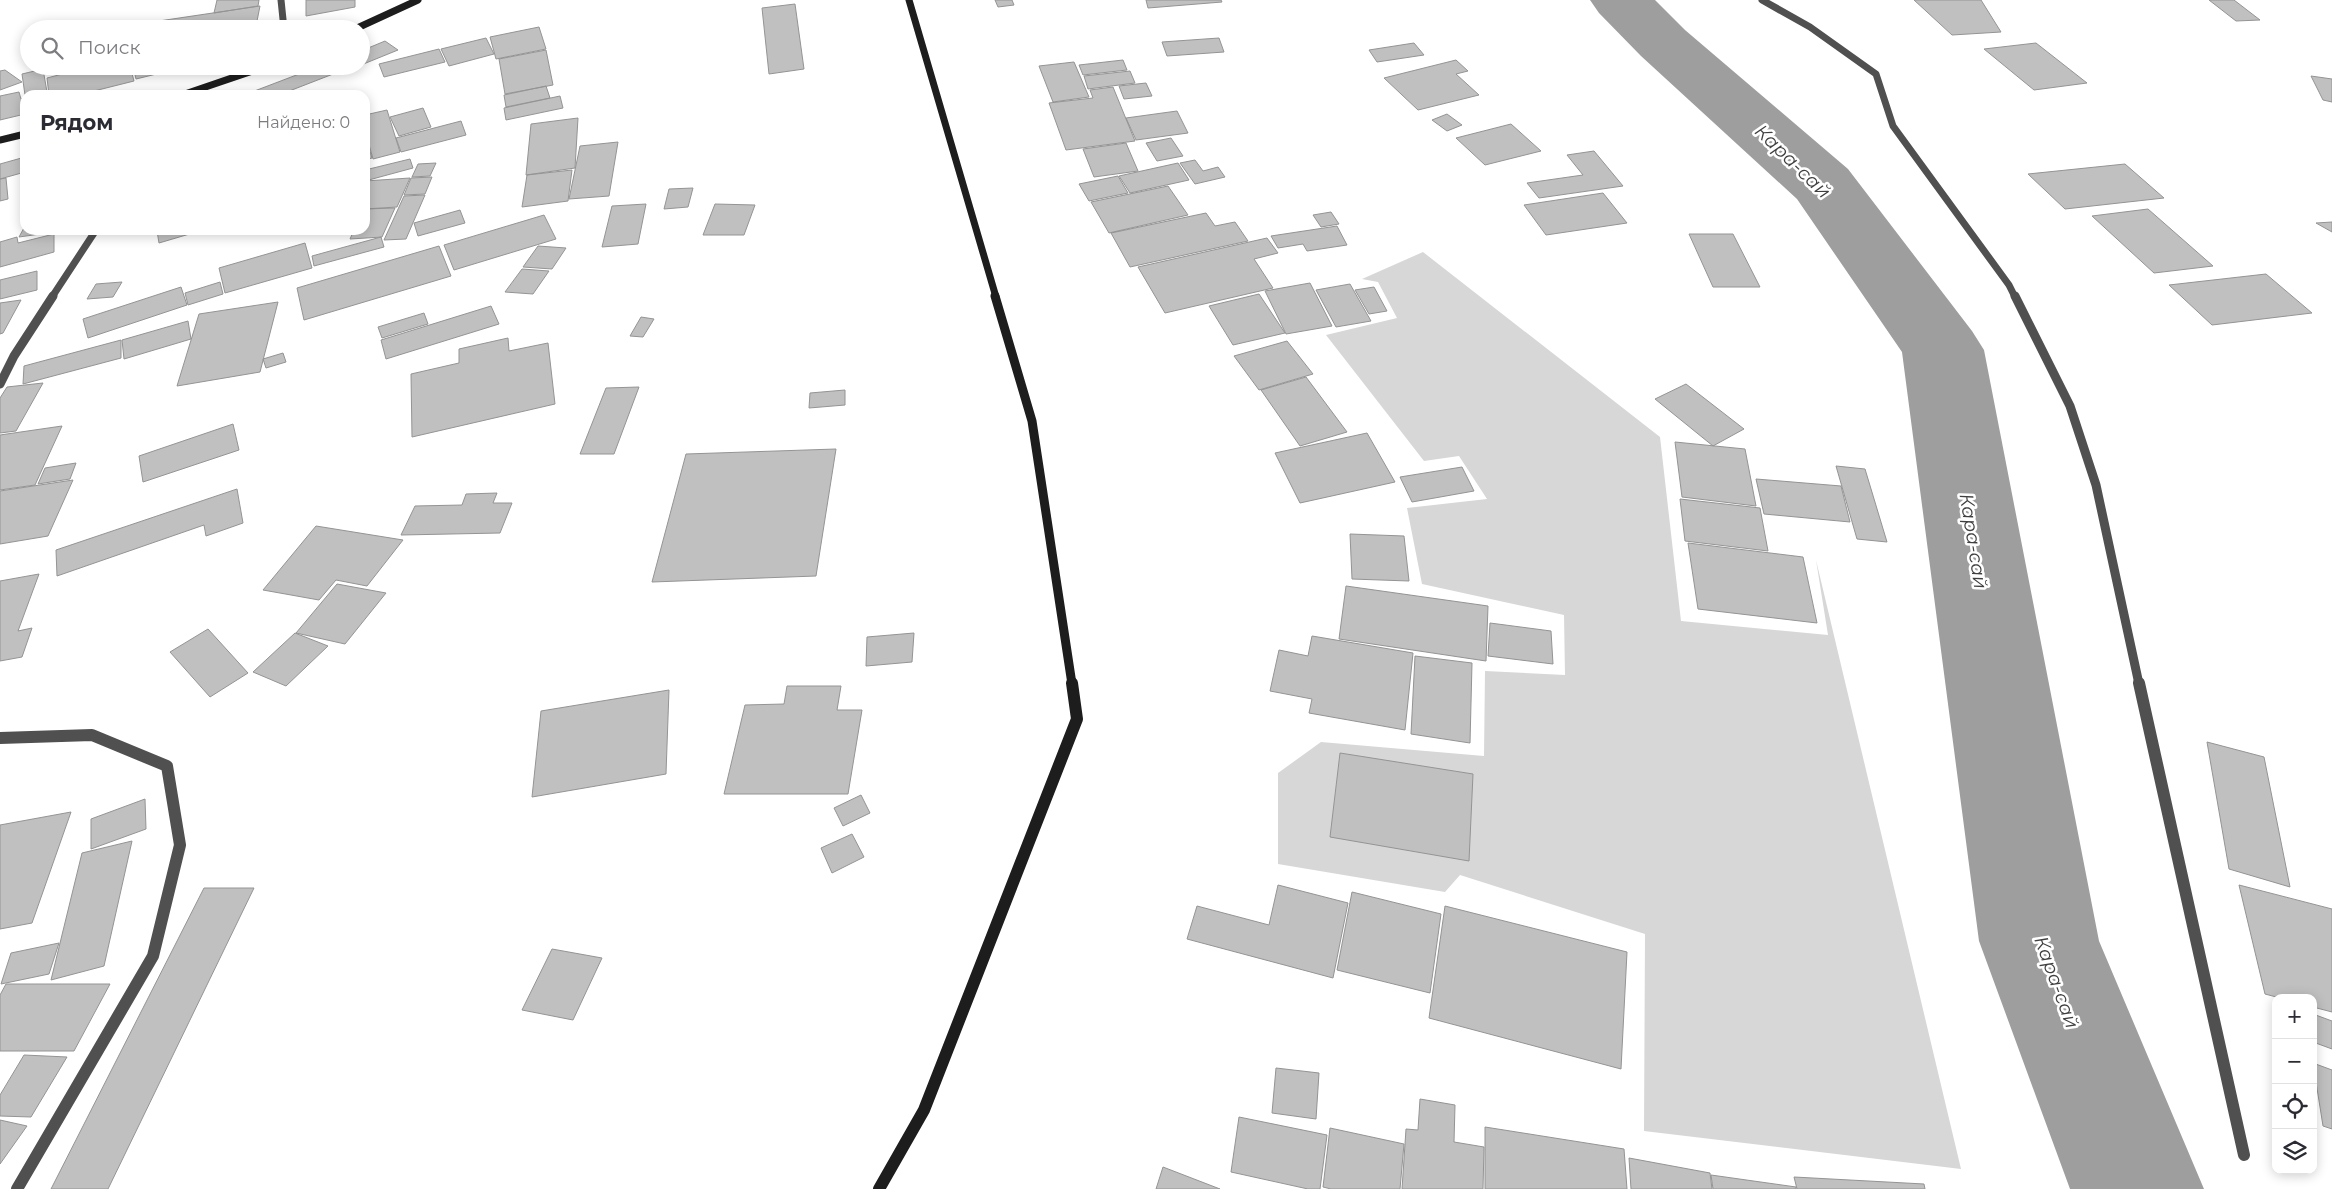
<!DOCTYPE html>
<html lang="ru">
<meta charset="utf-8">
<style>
:root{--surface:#fff;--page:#f7f7f7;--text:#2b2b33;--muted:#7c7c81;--line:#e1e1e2}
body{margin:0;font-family:Montserrat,sans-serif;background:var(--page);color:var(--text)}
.controls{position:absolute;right:15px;bottom:15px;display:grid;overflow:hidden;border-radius:10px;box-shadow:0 2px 12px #0003}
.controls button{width:45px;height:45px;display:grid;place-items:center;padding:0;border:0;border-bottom:1px solid var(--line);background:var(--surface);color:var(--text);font:25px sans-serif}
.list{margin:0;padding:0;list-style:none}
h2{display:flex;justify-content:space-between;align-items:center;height:65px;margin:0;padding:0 20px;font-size:21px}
h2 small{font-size:16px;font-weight:400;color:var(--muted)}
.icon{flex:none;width:28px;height:28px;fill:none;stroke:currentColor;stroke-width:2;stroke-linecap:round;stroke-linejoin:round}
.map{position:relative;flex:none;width:2332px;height:1189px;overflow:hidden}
.search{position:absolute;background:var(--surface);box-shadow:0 2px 12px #0003;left:20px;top:20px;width:350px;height:55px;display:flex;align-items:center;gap:12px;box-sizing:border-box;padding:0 18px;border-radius:28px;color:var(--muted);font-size:19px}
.panel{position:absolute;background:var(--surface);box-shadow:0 2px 12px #0003;left:20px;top:90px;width:350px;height:145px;border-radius:15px}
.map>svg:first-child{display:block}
</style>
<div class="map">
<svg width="2332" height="1189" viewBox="0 0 2332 1189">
<rect width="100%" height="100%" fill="#fff"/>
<path fill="#d7d7d7" d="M1423 252 1660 437 1681 621 1828 635 1816 560 1961 1169 1644 1131 1645 934 1460 875 1445 892 1278 864V773L1321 742 1484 756 1485 671 1565 675 1564 615 1422 584 1407 508 1487 499 1459 456 1424 461 1326 335 1397 318 1378 282 1362 279Z"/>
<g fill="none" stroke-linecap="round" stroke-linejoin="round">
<path fill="#9e9e9e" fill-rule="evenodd" d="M1590 0H1655L1685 30 1848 169 1972 331 1984 350 2099 941 2204 1189H2070L1979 941 1902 352 1797 199 1641 56 1599 13Z"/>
</g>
<path fill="#c0c0c0" stroke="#949494" d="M217 0H259L258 6 214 13Z
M306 0H355V7L306 16Z
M995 0H1012L1014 5 998 7Z
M1146 0H1221L1222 2 1148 8Z
M1914 0H1981L2001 32 1952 35Z
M2209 0H2234L2260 20 2236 21Z
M795 4 804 69 769 74 762 8Z
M260 6 256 26 242 29H131L132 25Z
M84 24 109 25 104 29H78Z
M539 27 546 49 496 59 490 37Z
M486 38 494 54 449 66 441 49Z
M1219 38 1224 52 1167 56 1162 42Z
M385 41 398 50 361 65V51Z
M1414 43 1424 55 1377 62 1369 50Z
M2036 43 2087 83 2034 90 1984 49Z
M439 49 445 62 384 77 379 64Z
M546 50 553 85 505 94 499 59Z
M1123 60 1127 70 1083 75 1079 65Z
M1456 60 1468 71 1456 74 1479 95 1418 110 1384 78Z
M1074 62 1089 97 1053 102 1039 66Z
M93 66H130L134 81 78 95H49L47 78Z
M133 66H180L181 68 136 79Z
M320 66H342L346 69 279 95H244Z
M43 69 47 92 25 95 22 74Z
M5 70 22 82 0 90V71Z
M1130 71 1135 83 1088 89 1084 76Z
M2311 76 2332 79V102L2323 100Z
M1146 83 1152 96 1124 99 1119 86Z
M546 86 550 98 506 107 504 95Z
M1113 87 1135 141 1066 150 1049 103 1093 98 1090 90Z
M19 92 21 99 25 98V114L0 120V96Z
M560 96 563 108 506 120 504 108Z
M423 108 431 127 399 136 390 117Z
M387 110 400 152 373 159 365 130V115Z
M1177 111 1188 133 1136 140 1126 118Z
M1447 114 1462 125 1447 131 1432 120Z
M578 118 575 168 526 175 531 124Z
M461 121 466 135 401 152 396 138Z
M1511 124 1541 151 1485 165 1456 138Z
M365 134 372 158 365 160Z
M1171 138 1183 156 1157 161 1146 143Z
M618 142 609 196 569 199 580 146Z
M1126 143 1138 171 1094 177 1083 149Z
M1594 151 1623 186 1539 198 1527 183 1583 175 1567 155Z
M25 157V172L0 179V164Z
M410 159 413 168 365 181V170Z
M1195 160 1203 171 1218 167 1225 177 1195 184 1180 163Z
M436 163 430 176 412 177 418 164Z
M1178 163 1189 180 1130 193 1119 176Z
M2125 164 2164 198 2065 209 2028 174Z
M572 170 568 201 522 207 527 175Z
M1118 176 1128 193 1089 201 1079 184Z
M432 177 425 194 404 195 411 178Z
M6 178 8 199 0 201V179Z
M410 178 397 207 365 209V181Z
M1168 186 1188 215 1109 233 1091 202Z
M693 188 688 207 664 209 669 189Z
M1603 193 1627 223 1546 235 1524 205Z
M425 195 406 239 384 240 404 196Z
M646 204 638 244 602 247 612 206Z
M715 204 755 205 744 235H703Z
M395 208 382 237 350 239 354 230H365V209Z
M2148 209 2213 266 2154 273 2092 216Z
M460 210 465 223 418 236 414 223Z
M1331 212 1339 224 1321 227 1313 215Z
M1206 213 1215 226 1235 222 1248 241 1130 267 1111 233Z
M544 215 556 239 454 270 444 245Z
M2332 222V232L2316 223Z
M25 226V230H69L19 237Z
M1337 226 1347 245 1307 251 1303 244 1278 248 1271 236Z
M159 230H203L159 243 157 231Z
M54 234V252L0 267V242L17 237 18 243Z
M1689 234H1733L1760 287H1713Z
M381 237 384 247 314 266 312 256Z
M1267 238 1278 253 1254 259 1273 288 1165 313 1138 267Z
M305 243 312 268 225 293 219 268Z
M439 246 451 276 304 320 297 288Z
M538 246 566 248 552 269 523 267Z
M522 269 549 271 533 294 505 292Z
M37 271V290L0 299V280Z
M2266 274 2312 313 2212 325 2169 285Z
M122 282 113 297 87 299 96 284Z
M220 282 223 294 188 305 185 293Z
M1310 283 1332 326 1286 334 1265 291Z
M1350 284 1371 321 1336 327 1316 290Z
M181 287 187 305 88 338 83 319Z
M1374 287 1387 311 1369 314 1355 290Z
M1259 294 1285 333 1233 345 1209 306Z
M21 300 3 333 0 334V303Z
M278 302 260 372 177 386 199 314Z
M491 306 499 324 386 359 381 340Z
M424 313 428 324 382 338 378 327Z
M641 317 654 319 643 337 630 336Z
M188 321 191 339 124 359 122 340Z
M508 338 509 351 548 343 555 404 412 437 411 374 459 363V349Z
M121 340V358L23 384 24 366Z
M1287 341 1313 374 1259 390 1234 356Z
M283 353 286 362 266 368 263 359Z
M1306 377 1347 432 1300 446 1261 390Z
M43 383 16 431 0 433V398L7 387Z
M1686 384 1744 429 1713 446 1655 399Z
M639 387 614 454H580L606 388Z
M845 390V405L809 408 810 393Z
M233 424 239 450 143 482 139 456Z
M62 426 35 485 0 490V435Z
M1367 433 1395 482 1300 503 1275 453Z
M1675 442 1745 449 1756 506 1682 497Z
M836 449 816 576 652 582 686 454Z
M76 463 70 479 38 484 45 468Z
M1836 466 1865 469 1887 542 1857 539Z
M1462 467 1474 491 1412 502 1400 477Z
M1756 479 1841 486 1850 522 1764 514Z
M73 480 48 536 0 544V491Z
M237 489 243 523 206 536 204 525 57 576 56 550Z
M497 493 493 503H512L500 533 401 535 415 506 462 505 466 494Z
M1680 499 1760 508 1768 551 1685 541Z
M316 526 403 540 367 586 336 580 319 600 263 590Z
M1350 534 1404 536 1409 581 1352 579Z
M1688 543 1803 557 1817 623 1698 609Z
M39 574 18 631 32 628 22 657 0 661V581Z
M337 584 386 593 345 644 296 633Z
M1346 586 1488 606 1486 661 1339 639Z
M1490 623 1551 631 1553 664 1488 656Z
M208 629 248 673 210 697 170 652Z
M295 633 328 646 286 686 253 672Z
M914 633 912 662 866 666 867 637Z
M1312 636 1413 653 1405 730 1309 713 1312 699 1270 691 1279 650 1308 656Z
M1415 656 1472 663 1470 743 1411 734Z
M787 686H841L837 710H862L848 794H724L745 705 784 704Z
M669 690 666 774 532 797 541 711Z
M2207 742 2264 757 2290 887 2229 869Z
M1340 753 1473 774 1469 861 1330 837Z
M861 795 870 813 843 826 834 808Z
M145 799 146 829 91 849V819Z
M71 812 32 923 0 929V825Z
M852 834 864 857 832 873 821 848Z
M132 841 104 966 51 980 82 853Z
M1278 885 1348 903 1333 978 1187 939 1197 906 1269 925Z
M2239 885 2332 909V1012L2313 1007V998H2280L2265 994Z
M204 888H254L108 1189H51Z
M1352 892 1441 914 1430 993 1337 970Z
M1445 906 1627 952 1621 1069 1429 1018Z
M59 943 49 974 1 984 11 953Z
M552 949 602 958 573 1020 522 1010Z
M6 984H110L74 1051H0V995Z
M2313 1014 2332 1021V1049L2313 1042Z
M24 1055 67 1057 31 1117 0 1116V1095Z
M2313 1063 2332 1070V1129L2323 1126Z
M1276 1068 1319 1073 1316 1119 1272 1113Z
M1420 1099 1455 1105 1454 1142 1484 1147 1483 1189H1402L1406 1129 1418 1130Z
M1239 1117 1327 1135 1320 1189H1308L1231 1172Z
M0 1120 27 1126 0 1164Z
M1485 1127 1624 1149 1627 1189H1485Z
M1330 1128 1404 1144 1400 1189H1331L1323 1187Z
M1629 1158 1710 1173 1712 1189H1631Z
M1163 1167 1220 1189H1156Z
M1711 1175 1796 1187V1189H1713Z
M1794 1177 1924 1184 1925 1189H1797Z"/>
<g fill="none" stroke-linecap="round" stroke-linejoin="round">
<path stroke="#505050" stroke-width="7" d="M281 0 284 29
M1762 0 1810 27 1876 74 1893 126 2009 285 2015 297
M52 297 96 230"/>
<path stroke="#505050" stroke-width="9" d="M2015 296 2070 406 2096 485 2139 684
M0 384 14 356 53 296"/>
<path stroke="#505050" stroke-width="12" d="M2139 683 2244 1155
M0 738 92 735 167 766 180 845 153 956 17 1189"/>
<path stroke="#1d1d1d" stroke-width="7" d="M909 0 996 297
M355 29 418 0
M182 95 267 66
M0 140 25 134"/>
<path stroke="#1d1d1d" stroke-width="9" d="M995 296 1032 421 1072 684"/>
<path stroke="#1d1d1d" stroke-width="12" d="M879 1189 924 1110 1077 719 1072 683"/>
</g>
<g text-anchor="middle" stroke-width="5" stroke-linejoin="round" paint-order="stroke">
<g font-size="19" font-style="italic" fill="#3f3f3f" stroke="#fff">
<text transform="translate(1793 161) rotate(44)" y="7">Кара-сай</text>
<text transform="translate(1974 541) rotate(81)" y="7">Кара-сай</text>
<text transform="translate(2057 982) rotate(70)" y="7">Кара-сай</text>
</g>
</g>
</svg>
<div class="controls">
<button>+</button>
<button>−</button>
<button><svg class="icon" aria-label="locate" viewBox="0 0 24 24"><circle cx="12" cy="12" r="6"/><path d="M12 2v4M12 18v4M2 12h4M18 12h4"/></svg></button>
<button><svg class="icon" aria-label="layers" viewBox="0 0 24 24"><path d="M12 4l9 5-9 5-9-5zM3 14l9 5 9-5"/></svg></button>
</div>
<div class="search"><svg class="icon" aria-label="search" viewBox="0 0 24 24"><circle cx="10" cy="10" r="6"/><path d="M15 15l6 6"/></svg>Поиск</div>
<section class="panel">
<h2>Рядом<small>Найдено: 0</small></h2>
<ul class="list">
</ul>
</section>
</div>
